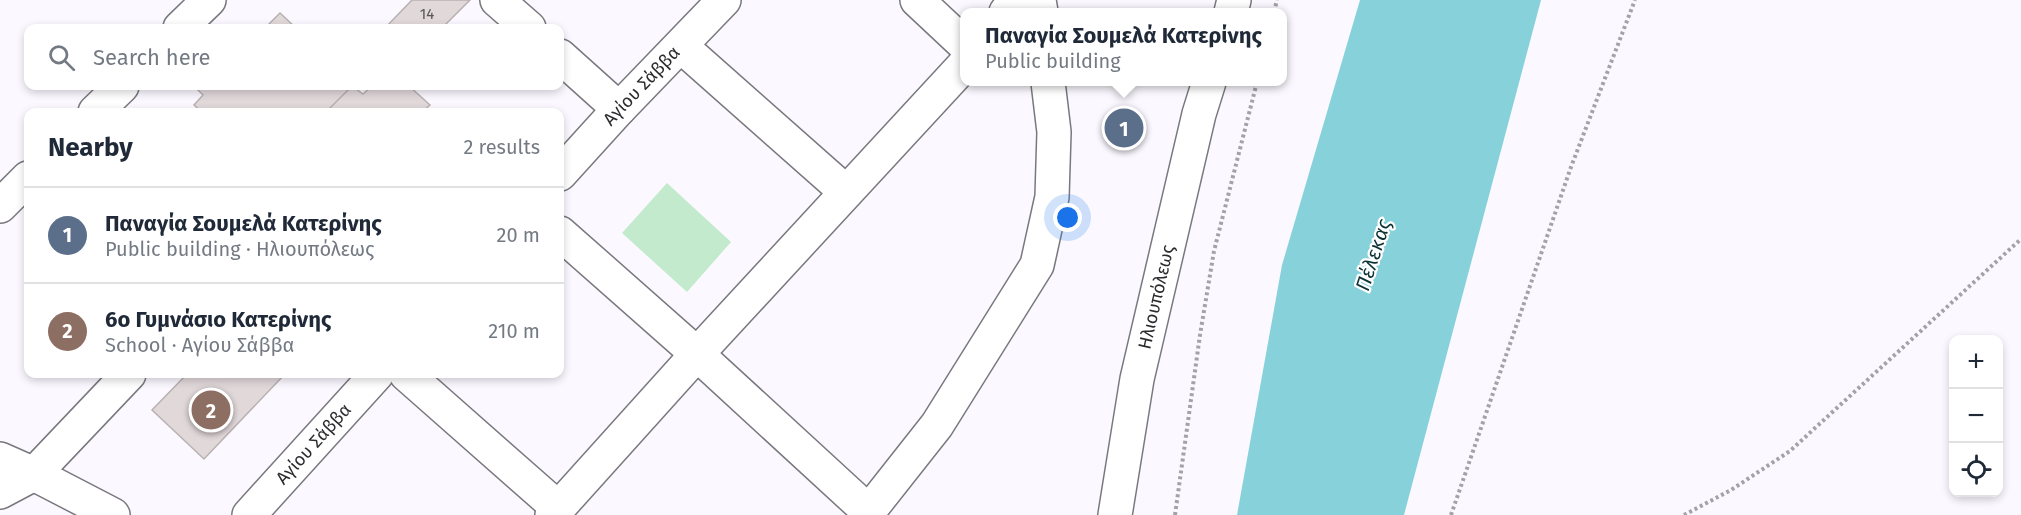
<!DOCTYPE html>
<meta charset="utf-8">
<style>
:root{--surface:#fff;--page:#f2f2f3;--text:#1f2937;--muted:#747a83;--line:#e0e1e3;--accent:#a24cba}
body{margin:0;font-family:"Fira Sans",sans-serif;background:var(--page);color:var(--text)}
.controls{position:absolute;right:18px;bottom:18px;display:grid;overflow:hidden;border-radius:12px;box-shadow:0 3px 9px #0003}
.controls button{width:54px;height:54px;display:grid;place-items:center;padding:0;border:0;border-bottom:2px solid var(--line);background:var(--surface);color:var(--text);font:30px sans-serif}
.you{position:absolute;left:1068px;top:218px;width:21px;height:21px;margin:-15px;border:4px solid #fff;border-radius:50%;background:#1a73e8;box-shadow:0 0 0 9px #1a73e833}
.badge{display:grid;place-items:center;width:39px;height:39px;border-radius:50%;background:var(--accent);color:#fff;font-size:20px;font-weight:700}
.pin{position:absolute;translate:-50% -50%;border:3px solid #fff;box-shadow:0 2px 6px #0006}
.popup{position:absolute;left:960px;top:8px;width:327px;height:78px;box-sizing:border-box;display:grid;place-content:center;border-radius:12px;background:var(--surface);filter:drop-shadow(0 2px 4px #0005);font-size:20px;white-space:nowrap;color:var(--muted)}
.popup b{font-size:22px;color:var(--text)}
.popup::after{content:'';position:absolute;left:50%;top:100%;margin-left:-12px;border:12px solid transparent;border-top-color:var(--surface)}
.list{margin:0;padding:0;list-style:none}
h2{display:flex;justify-content:space-between;align-items:center;height:78px;margin:0;padding:0 24px;font-size:26px}
h2 small{font-size:20px;font-weight:400;color:var(--muted)}
.list li{display:grid;grid-template-columns:39px 1fr auto;gap:18px;align-items:center;box-sizing:border-box;height:96px;padding:0 24px;border-top:2px solid var(--line)}
.list b{display:block;font-size:22px;white-space:nowrap}
.list p{margin:0;font-size:20px;white-space:nowrap;color:var(--muted)}
.list em{font-size:20px;font-style:normal;color:var(--muted)}
.icon{flex:none;width:33px;height:33px;fill:none;stroke:currentColor;stroke-width:2;stroke-linecap:round;stroke-linejoin:round}
.map{position:relative;flex:none;width:2021px;height:515px;overflow:hidden}
.search{position:absolute;background:var(--surface);box-shadow:0 3px 9px #0003;left:24px;top:24px;width:540px;height:66px;display:flex;align-items:center;gap:15px;box-sizing:border-box;padding:0 21px;border-radius:12px;color:var(--muted);font-size:22px}
.panel{position:absolute;background:var(--surface);box-shadow:0 3px 9px #0003;left:24px;top:108px;width:540px;height:270px;border-radius:12px}
.map>svg:first-child{display:block}
</style>
<div class="map">
<svg width="2021" height="515" viewBox="0 0 2021 515">
<rect width="100%" height="100%" fill="#fbf9ff"/>
<path fill="#c3eacc" d="M667 183 731 242 687 292 622 233Z"/>
<path fill="#87d1da" d="M1360 0H1541L1404 515H1237L1282 265Z"/>
<path fill="#e1d8da" stroke="#b9b0b2" stroke-width="1.5" d="M412 0H470L442 28H385Z
M280 13 296 28H265Z
M202 86H352L326 112H202L194 105 203 95 198 90Z
M352 86 363 94 372 86H409L430 105 422 112H330L328 110Z
M187 374H285L204 459 152 410Z"/>
<g fill="none" stroke-linecap="round" stroke-linejoin="round">
<g stroke="#7a787f" stroke-width="36">
<g id="minor">
<path d="M497 0 529 28"/>
<path d="M917 0 965 45"/>
<path d="M1039 0 1041 12"/>
<path d="M1006 12 1016 0"/>
<path d="M1231 12 1234 0"/>
<path d="M180 28 209 0"/>
<path d="M681 46 846 192"/>
<path d="M560 56 619 109"/>
<path d="M95 112 122 86"/>
<path id="s1" d="M560 174 619 109 724 0"/>
<path d="M0 206 28 178"/>
<path d="M560 233 697 354 869 512"/>
<path d="M406 374 558 508"/>
<path d="M0 459 34 474 113 515"/>
<path d="M0 492 34 474 129 374"/>
<path id="s2" d="M249 515 377 374"/>
<path d="M552 515 697 354 965 64"/>
<path d="M866 515 937 425 1037 265 1052 197 1054 132 1048 82"/>
<path id="s3" d="M1115 515 1137 379 1199 114 1209 82"/>
</g>
</g>
<path stroke="#a3a2a6" stroke-width="4" stroke-dasharray="3 3" stroke-linecap="butt" d="M1274 12 1277 0
M1175 515 1200 335 1214 251 1257 82
M1451 515 1571 167 1635 0
M1684 515 1731 490 1790 451 2021 239"/>
<use href="#minor" stroke="#fff" stroke-width="33"/>
</g>
<g text-anchor="middle" stroke-width="4.5" stroke-linejoin="round" paint-order="stroke">
<g font-size="15" fill="#595659">
<text x="427" y="19">14</text>
</g>
<g font-size="18" fill="#2c2b2e" stroke="#fff">
<text dy="6" stroke="none"><textPath href="#s1" startOffset="120">Αγίου Σάββα</textPath></text>
<text dy="6" stroke="none"><textPath href="#s3" startOffset="222">Ηλιουπόλεως</textPath></text>
<text dy="6" stroke="none"><textPath href="#s2" startOffset="96">Αγίου Σάββα</textPath></text>
</g>
<g font-size="20" font-style="italic" fill="#0c3236" stroke="#fff">
<text transform="translate(1373 255) rotate(-72)" y="7">Πέλεκας</text>
</g>
</g>
</svg>
<div class="controls">
<button>+</button>
<button>−</button>
<button><svg class="icon" aria-label="locate" viewBox="0 0 24 24"><circle cx="12" cy="12" r="6"/><path d="M12 2v4M12 18v4M2 12h4M18 12h4"/></svg></button>
</div>
<div class="you"></div>
<div class="pin badge" style="left:1124px;top:128px;background:#5c6f8a">1</div>
<div class="popup"><b>Παναγία Σουμελά Κατερίνης</b>Public building</div>
<div class="pin badge" style="left:211px;top:410px;background:#8d6e63">2</div>
<div class="search"><svg class="icon" aria-label="search" viewBox="0 0 24 24"><circle cx="10" cy="10" r="6"/><path d="M15 15l6 6"/></svg>Search here</div>
<section class="panel">
<h2>Nearby<small>2 results</small></h2>
<ul class="list">
<li><span class="badge" style="background:#5c6f8a">1</span><div><b>Παναγία Σουμελά Κατερίνης</b><p>Public building · Ηλιουπόλεως</p></div><em>20 m</em></li>
<li><span class="badge" style="background:#8d6e63">2</span><div><b>6ο Γυμνάσιο Κατερίνης</b><p>School · Αγίου Σάββα</p></div><em>210 m</em></li>
</ul>
</section>
</div>
